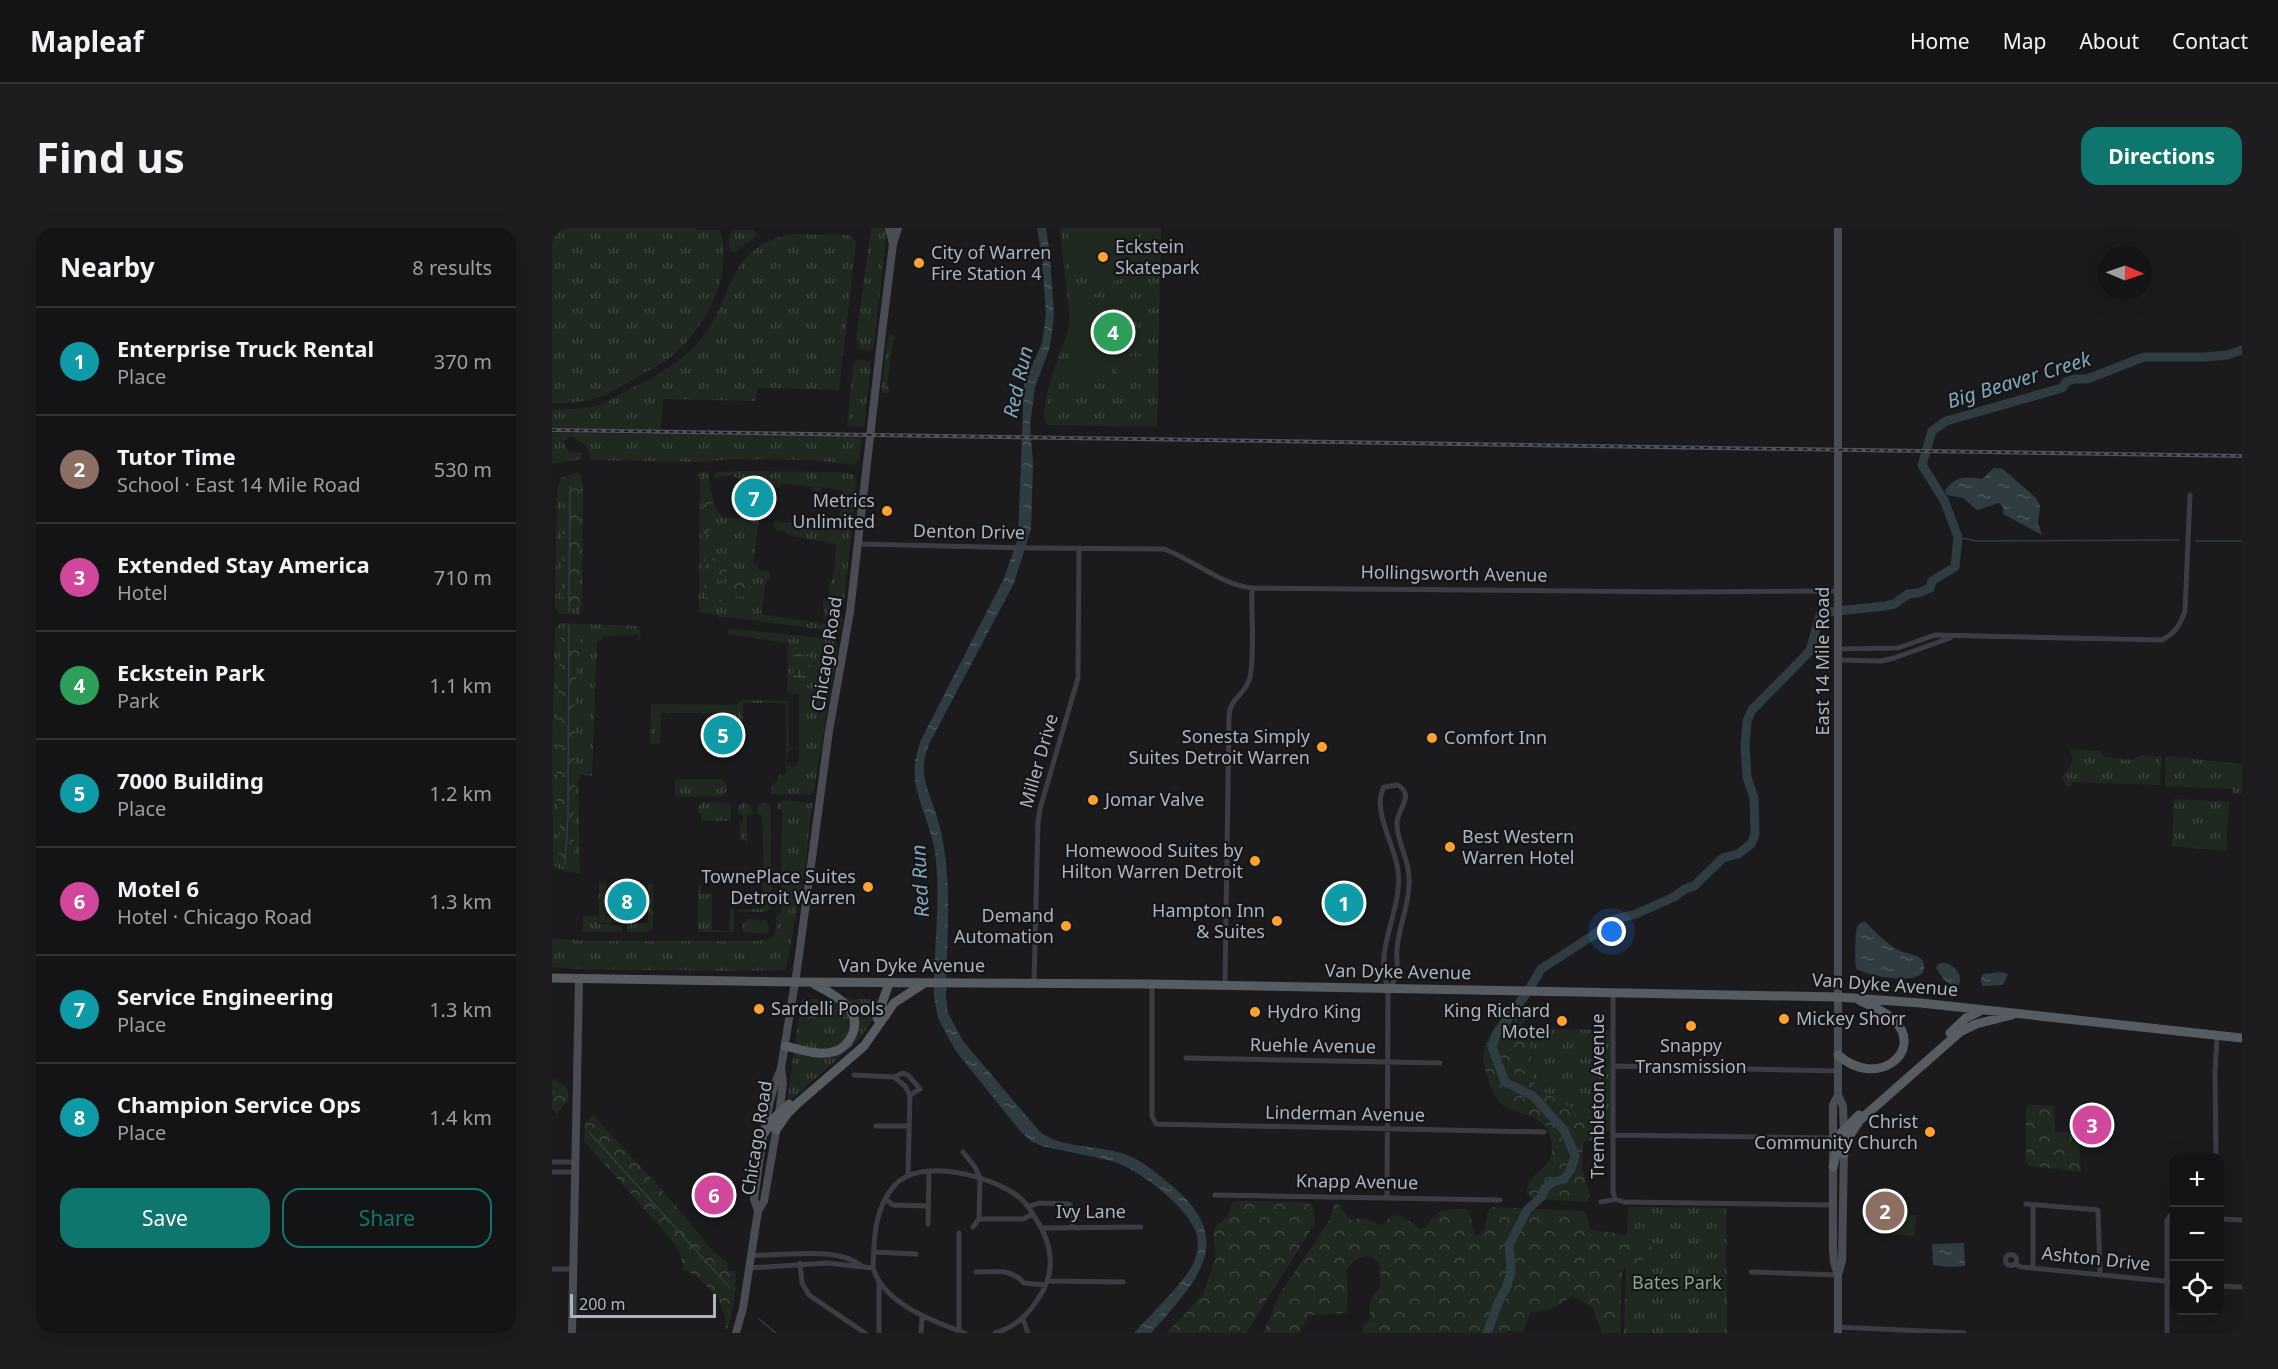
<!DOCTYPE html>
<meta charset="utf-8">
<style>
:root{--surface:#141416;--page:#1d1d1f;--text:#f1f3f6;--muted:#9d9ea1;--line:#333335;--accent:#0f766e}
body{margin:0;font-family:"Noto Sans",sans-serif;background:var(--page);color:var(--text)}
.controls{position:absolute;right:18px;bottom:18px;display:grid;overflow:hidden;border-radius:12px;box-shadow:0 6px 24px #0002}
.controls button{width:54px;height:54px;display:grid;place-items:center;padding:0;border:0;border-bottom:2px solid var(--line);background:var(--surface);color:var(--text);font:30px sans-serif}
.compass{position:absolute;left:1546px;top:18px;width:54px;height:54px;border-radius:50%;background:var(--surface);box-shadow:0 6px 24px #0002;rotate:92deg}
.scale{position:absolute;left:18px;bottom:15px;width:146px;box-sizing:border-box;padding-left:6px;border:3px solid #acb4be;border-top:0;font-size:16px;line-height:21px;white-space:nowrap;color:#acb4be;-webkit-text-stroke:4px #161619;paint-order:stroke}
.you{position:absolute;left:1060px;top:704px;width:21px;height:21px;margin:-15px;border:4px solid #fff;border-radius:50%;background:#1a73e8;box-shadow:0 0 0 9px #1a73e833}
.badge{display:grid;place-items:center;width:39px;height:39px;border-radius:50%;background:var(--accent);color:#fff;font-size:20px;font-weight:700}
.pin{position:absolute;translate:-50% -50%;border:3px solid #fff;box-shadow:0 2px 6px #0006}
.list{margin:0;padding:0;list-style:none}
h2{display:flex;justify-content:space-between;align-items:center;height:78px;margin:0;padding:0 24px;font-size:26px}
h2 small{font-size:20px;font-weight:400;color:var(--muted)}
.list li{display:grid;grid-template-columns:39px 1fr auto;gap:18px;align-items:center;box-sizing:border-box;height:108px;padding:0 24px;border-top:2px solid var(--line)}
.list b{display:block;font-size:22px;white-space:nowrap}
.list p{margin:0;font-size:20px;white-space:nowrap;color:var(--muted)}
.list em{font-size:20px;font-style:normal;color:var(--muted)}
.actions{display:flex;gap:12px;padding:18px 24px}
.actions a{flex:1;padding:14px 0;border:2px solid var(--accent);border-radius:18px;text-align:center;font-size:21px;color:var(--accent)}
.actions .main{background:var(--accent);color:#fff}
.icon{flex:none;width:33px;height:33px;fill:none;stroke:currentColor;stroke-width:2;stroke-linecap:round;stroke-linejoin:round}
.map{position:relative;flex:none;width:1690px;height:1105px;overflow:hidden;border-radius:18px}
header{display:flex;align-items:center;gap:36px;box-sizing:border-box;height:84px;padding:0 30px;background:var(--surface);border-bottom:2px solid var(--line)}
header strong{font-size:28px}
nav{display:flex;gap:33px;margin-inline-start:auto;font-size:21px}
.intro{display:flex;align-items:center;justify-content:space-between;box-sizing:border-box;height:144px;padding:0 36px}
h1{margin:0;font-size:42px}
.button{padding:15px 27px;border-radius:18px;background:var(--accent);color:#fff;font-size:21px;font-weight:700}
main{display:flex;gap:36px;padding:0 36px}
aside{flex:1;background:var(--surface);border-radius:18px;box-shadow:0 6px 24px #0002}
.map>svg:first-child{display:block}
</style>
<header>
<strong>Mapleaf</strong>
<nav><a>Home</a><a>Map</a><a>About</a><a>Contact</a></nav>
</header>
<div class="intro"><h1>Find us</h1><a class="button">Directions</a></div>
<main>
<aside>
<h2>Nearby<small>8 results</small></h2>
<ul class="list">
<li><span class="badge" style="background:#0f9aa8">1</span><div><b>Enterprise Truck Rental</b><p>Place</p></div><em>370 m</em></li>
<li><span class="badge" style="background:#8d6e63">2</span><div><b>Tutor Time</b><p>School · East 14 Mile Road</p></div><em>530 m</em></li>
<li><span class="badge" style="background:#d1479c">3</span><div><b>Extended Stay America</b><p>Hotel</p></div><em>710 m</em></li>
<li><span class="badge" style="background:#2e9e5b">4</span><div><b>Eckstein Park</b><p>Park</p></div><em>1.1 km</em></li>
<li><span class="badge" style="background:#0f9aa8">5</span><div><b>7000 Building</b><p>Place</p></div><em>1.2 km</em></li>
<li><span class="badge" style="background:#d1479c">6</span><div><b>Motel 6</b><p>Hotel · Chicago Road</p></div><em>1.3 km</em></li>
<li><span class="badge" style="background:#0f9aa8">7</span><div><b>Service Engineering</b><p>Place</p></div><em>1.3 km</em></li>
<li><span class="badge" style="background:#0f9aa8">8</span><div><b>Champion Service Ops</b><p>Place</p></div><em>1.4 km</em></li>
</ul>
<div class="actions"><a class="main">Save</a><a>Share</a></div>
</aside>
<div class="map">
<svg width="1690" height="1105" viewBox="0 0 1690 1105">
<defs>
<pattern id="grass-tufts" width="24" height="20" patternUnits="userSpaceOnUse" patternTransform="scale(1.5)"><rect width="24" height="20" fill="#202920"/><path d="M3 7l-1-3M5 7V3M7 7l1-3M15 17l-1-3M17 17v-4M19 17l1-3" fill="none" stroke="#3e463f"/></pattern>
<pattern id="forest-crowns" width="20" height="18" patternUnits="userSpaceOnUse" patternTransform="scale(1.5)"><rect width="20" height="18" fill="#202920"/><path d="M2 6a3 3 0 1 1 6 0M12 15a3 3 0 1 1 6 0" fill="none" stroke="#3e463f"/></pattern>
<pattern id="wetland-marsh" width="20" height="14" patternUnits="userSpaceOnUse" patternTransform="scale(1.5)"><rect width="20" height="14" fill="#202920"/><path d="M1 5h8M5 5V1M11 12h8M15 12V8" fill="none" stroke="#3e463f"/></pattern>
<pattern id="water-ripples" width="26" height="14" patternUnits="userSpaceOnUse" patternTransform="scale(1.5)"><rect width="26" height="14" fill="#2f3d43"/><path d="M2 4q2-2 4 0t4 0M15 11q2-2 4 0t4 0" fill="none" stroke="#4a575c"/></pattern>
</defs>
<rect width="100%" height="100%" fill="#1b1b1e"/>
<path fill="url(#grass-tufts)" d="M0 0H144V2H168C183 49 151 104 115 132 105 139 93 144 83 150 70 158 56 167 41 171 28 175 14 175 0 175Z
M319 0H334V11L322 116 318 124 307 120 304 112Z
M508 0H609L605 199 495 197 492 188 496 160 518 96Z
M180 2H202L205 7 184 24H181L177 21V9Z
M242 6 297 7 304 14 287 162 205 160 204 173 111 171 109 201 0 200V182C14 180 28 182 41 179 53 176 64 169 74 163 100 149 127 137 147 114 183 71 172 17 242 6Z
M339 106 344 111 341 114 335 158 338 162 336 165H332L329 161 336 109Z
M306 131 319 134 312 198 295 199 301 138Z
M0 205 292 208 310 209 307 230 302 237 261 232 180 231 148 234 39 232 34 217 18 208 13 213V217L17 224 29 225 30 231 0 236Z
M156 243C159 260 159 278 172 289L207 292 201 335 206 337V342L218 344V351L214 353 209 386 279 397 289 387 291 391 288 401 280 403 185 390 166 389V387L147 384 148 248H146L148 244Z
M192 243 291 244 303 247 304 254 292 377 280 380 273 392H271C273 386 270 379 272 370H277L278 354H280L285 316 236 307 235 304 223 301 222 293 286 301 291 262 269 259 268 264 260 263V259L229 255 228 259 221 260 200 252 201 250 197 249 192 258 189 252 180 247 165 250 162 248 164 244Z
M25 244 29 248 31 259 30 375 27 386H8L3 380 5 262 9 250Z
M9 395 86 398 89 410 86 412V407L51 408 50 412 45 414 40 548 28 547 26 555 28 645C17 644 4 645 1 633L0 518 3 401Z
M183 401 278 411 284 415 285 421 262 562 259 567 219 566V558L225 554 228 546 234 547V475H191V499H177V485H109L108 515 98 516 99 476 176 477 187 476 189 472 236 473 237 519H241V521L235 525V537L240 539 245 537 247 532V466L235 465 236 415 175 406 177 402Z
M1517 521 1547 523 1554 529 1579 532 1590 527 1599 529 1609 528 1608 557 1520 554 1519 558H1514L1510 549C1517 539 1525 533 1517 521Z
M1614 528 1690 536V566L1681 565V561L1613 558Z
M123 551H169L174 556 175 563 169 568 123 569Z
M1622 571 1677 574 1674 623 1620 618Z
M232 572 260 575V577L253 639 234 742 177 743 26 741 0 739V710L35 713H207L220 710 224 701 225 686 229 685 230 582 225 581 227 574Z
M150 574 176 575 179 578V593H149V586L146 585V579Z
M191 574 199 578 200 587H195V617L194 612H188V594H191V587L186 586 187 578Z
M212 574 217 576 219 583V649H212L210 587H205L206 577Z
M210 654H217L219 657V680L212 684H186L187 681H211Z
M47 655H54V689L70 690V695H47Z
M96 655 101 657V701L94 704H75L76 695H96Z
M146 657 149 658 150 666H160V702L177 703 178 681H182V704H146Z
M31 688H46V696L70 697V704H31L29 701H31Z
M197 691 214 692 217 698 216 704 210 706 192 704 190 696Z
M294 769 302 771H329L317 798 305 814 235 875 242 824 295 819 302 780 292 770Z
M250 771H276L291 777C294 783 298 789 298 795 299 812 282 824 266 822 258 821 250 818 243 816Z
M970 801 1059 802V903L1048 902C1035 886 985 865 980 852 977 844 982 836 981 828 980 819 973 810 970 801Z
M1343 972H1351V987H1364L1363 1008 1342 1006Z
M1076 979 1174 980 1175 1105H1072Z"/>
<path fill="url(#forest-crowns)" d="M27 250 29 258 27 375 23 379 13 378 10 363 11 258 17 251Z
M154 260 157 263 162 282V296L154 306 153 355 156 362 170 373 167 377C156 375 151 364 149 353L152 281 150 268Z
M163 329 170 332 176 346 172 352 163 351V343L158 337 159 331Z
M179 346C197 347 200 351 195 368L180 370 174 368 173 359Z
M18 404 27 408 29 415 23 457 22 629 18 638 12 640 7 636 6 631 8 597 5 574V544L8 412 11 406Z
M963 777H978L980 779 979 786 968 798 975 805 979 815 981 854C1001 875 1033 881 1050 905L1048 912 1034 913 1031 916 1030 940 1038 968 1035 974 981 971 975 965C976 938 1010 944 997 905 991 886 965 887 951 877 943 871 940 863 937 854 935 847 932 839 931 832 931 813 948 786 963 777Z
M0 850C12 860 18 855 16 874L12 876 6 886 0 882Z
M1476 877H1502L1503 904H1521L1527 914 1529 944 1477 938 1474 933V878Z
M41 887 119 972 161 1023 175 1034 176 1043H182L184 1046 182 1076 176 1101H173L174 1092 166 1070 142 1046 132 1042 128 1025 122 1015 32 913 33 895Z
M685 973 755 974 761 979 763 995 694 1105H615L651 1066 664 1030 661 1004 665 997 675 989 681 974Z
M782 976 787 977 798 992 810 990 829 997C834 995 836 989 841 988 852 984 861 997 869 1001 877 999 877 992 883 987 891 980 905 981 914 981 922 988 918 1001 925 1008L933 1002 936 983 939 979 1031 983 1034 986 1039 1002 1094 1009C1113 1032 1081 1033 1070 1043L1068 1105H1050L1040 1079 1020 1068 999 1082 979 1084 970 1105 956 1103 953 1105H811V1097L819 1092 817 1080 820 1068 828 1060C828 1052 830 1041 826 1035 817 1019 800 1033 794 1042L796 1065 794 1085 761 1087 756 1089 747 1105H711L729 1064 777 993Z"/>
<path fill="url(#wetland-marsh)" d="M242 425 259 429 257 455 253 460H247L241 453Z"/>
<path fill="#202920" d="M530 0H584C584 10 586 24 582 33 566 79 488 43 530 0Z
M524 69 561 70 556 155 517 154Z
M580 99 588 100 592 105V122H576L569 119C565 108 570 101 580 99Z
M570 128H589V143L582 152 571 151 565 146V135Z"/>
<path fill="url(#water-ripples)" d="M485 0H494L498 29 502 87 498 119 483 159 478 197 481 236 479 301 462 355 377 516C364 550 379 563 387 596 402 652 394 713 394 770L396 785 411 813 487 903C508 920 540 917 565 924 587 929 602 943 619 957 687 1013 644 1054 599 1105H582C597 1088 637 1051 643 1031 646 1023 647 1012 644 1004 635 979 587 941 562 934 539 927 514 924 490 918L479 913 469 904 403 822 386 790 382 769C381 722 391 658 381 614 371 574 353 553 369 512L452 350 466 310 472 156 490 115 494 86 490 30Z
M1442 240 1451 241 1484 270 1488 278 1486 295 1490 307 1451 286V279L1447 275 1425 282 1411 270 1395 267 1393 262C1404 248 1413 248 1430 251Z
M1313 693C1318 700 1339 719 1346 722 1358 728 1377 725 1371 745 1357 756 1319 748 1304 741 1303 737 1303 702 1305 699 1307 695 1310 694 1313 693Z
M1390 735C1402 735 1411 746 1407 757 1395 759 1390 749 1384 740L1386 736Z
M1450 744 1456 746 1451 757 1430 758 1429 751 1431 746Z
M1412 1015 1413 1038 1399 1039 1381 1037 1380 1016Z"/>
<g fill="none" stroke-linecap="round" stroke-linejoin="round">
<path stroke="#2f3d43" stroke-width="1.5" d="M1406 309 1424 313 1627 312
M1644 313H1690
M17 383 18 259
M13 636 16 588 17 397
M0 863 3 866
M38 905 177 1059
M207 1091 224 1105"/>
<path stroke="#2f3d43" stroke-width="9" d="M935 1105 946 1075 955 1058 959 1043 957 1017 975 982 989 969 993 960 1001 954 1012 951 1019 941 1023 928 1012 902 981 868 953 854 940 819 944 807 976 763 989 741 1040 708 1055 696 1064 691 1084 686 1122 669 1133 661 1142 658 1171 630 1186 626 1199 616 1203 606 1202 570 1195 549 1193 518 1195 493 1200 482 1258 423 1268 387 1276 384 1333 378 1342 376 1356 366 1366 365 1378 360 1380 353 1403 339 1406 309 1392 272 1370 237 1380 203 1394 193 1510 160 1514 154 1522 151H1535L1592 129H1652L1675 127 1690 122"/>
<path stroke="#3b3d43" stroke-width="5" d="M307 316 480 320 612 321C642 332 667 356 700 360L1127 364 1285 363
M1286 421 1346 420 1383 407 1610 412C1624 404 1628 397 1633 383L1638 267
M1286 432 1329 433 1342 430 1398 410
M482 755 486 594 488 581 526 450 527 320
M600 756V888L604 896 992 904
M673 757 677 488C678 469 694 467 698 449 703 424 699 386 700 360
M1061 765V964L1063 971
M634 830 888 835
M1061 838 1286 843
M302 847 342 849 353 858 358 867 356 946
M342 849 351 845 356 847 368 861 358 867
M324 898H357
M1061 907 1281 910
M411 924 423 939 428 950 427 991
M1664 930 1663 844 1665 808
M0 934H24
M0 944H23
M663 967 948 972
M835 969 836 760C821 720 851 683 846 643 844 619 819 582 832 559L846 557C863 568 846 580 845 594 844 612 856 629 857 648 859 673 847 696 845 721 844 730 847 741 844 749 843 753 839 757 836 760
M333 971 341 977 376 978
M1049 974 1063 971 1072 974 1281 977
M1474 976 1546 982 1548 1045
M1481 977V1040
M476 979 487 975 517 976 521 981 520 998
M427 991H471L481 986
M1668 991 1690 992
M376 996 377 943
M421 999 427 991
M490 1000 589 999
M407 1005V1103
M322 1024 364 1026
M1453.5 1032a5.5 5.5 0 1 1 11 0a5.5 5.5 0 1 1-11 0Z
M198 1027C232 1029 283 1017 310 1038
M248 1035 250 1055 257 1067 313 1105
M1463 1036 1469 1039 1622 1054
M197 1040 275 1035 321 1040
M0 1041H21
M424 1044C443 1044 459 1040 472 1055L494 1057
M1199 1044 1286 1047
M495 1053 571 1054
M1668 1058 1690 1059
M471 1091 476 1105
M1286 1099 1412 1105
M327 1105V1054
M369 1105 370 1089
M413 1105C381 1093 332 1076 321 1040 322 1011 322 981 342 958 367 928 442 948 468 970 474 975 478 981 482 988 499 1013 505 1041 488 1068 476 1087 464 1099 443 1105
M1615 1105V993L1618 988H1622"/>
<path stroke="#494d53" stroke-width="8" d="M337 0 341 16
M1286 0V867L1291 878 1292 905
M227 886 231 856 229 840 245 742 277 503 298 384 330 104 341 16 346 0
M206 983 202 971C208 933 213 874 229 841
M1286 1047 1290 1033 1292 920
M20 1105 27 750
M184 1105 191 1080 206 983 212 973 225 898
M1286 1105V1047L1282 1034 1281 1020V877L1286 867"/>
<path stroke="#575b62" stroke-width="9" d="M0 750 243 754 600 756 1286 769 1369 775 1690 810
M325 790 337 755
M1398 805 1414 790 1430 782
M233 818C247 821 265 828 280 824 287 823 294 817 298 811 315 782 282 767 262 756
M1286 827C1326 862 1372 823 1343 793 1334 783 1318 778 1307 772
M224 902 235 886 246 875 312 818 342 775 371 756
M213 904 222 890 237 876
M1292 926 1298 907 1308 892 1408 804 1424 796 1460 787
M1281 939 1289 905 1307 887"/>
<g stroke="#4e5258" stroke-width="4">
<path id="rail" d="M0 202 1690 228"/>
</g>
<use href="#rail" stroke="#161619" stroke-width="1.5" stroke-dasharray="4.5" stroke-linecap="butt"/>
</g>
<g fill="#ffa231" stroke="#161619" stroke-width="2">
<circle cx="551" cy="29" r="6"/>
<circle cx="367" cy="35" r="6"/>
<circle cx="335" cy="283" r="6"/>
<circle cx="880" cy="510" r="6"/>
<circle cx="770" cy="519" r="6"/>
<circle cx="541" cy="572" r="6"/>
<circle cx="898" cy="619" r="6"/>
<circle cx="703" cy="633" r="6"/>
<circle cx="316" cy="659" r="6"/>
<circle cx="725" cy="693" r="6"/>
<circle cx="514" cy="698" r="6"/>
<circle cx="207" cy="781" r="6"/>
<circle cx="703" cy="784" r="6"/>
<circle cx="1232" cy="791" r="6"/>
<circle cx="1010" cy="793" r="6"/>
<circle cx="1139" cy="798" r="6"/>
<circle cx="1378" cy="904" r="6"/>
</g>
<g text-anchor="middle" stroke-width="4.5" stroke-linejoin="round" paint-order="stroke">
<g font-size="18" fill="#acb4be" stroke="#161619" text-anchor="start">
<text x="563" y="25">Eckstein<tspan x="563" dy="21">Skatepark</tspan></text>
<text x="379" y="31">City of Warren<tspan x="379" dy="21">Fire Station 4</tspan></text>
<text x="323" y="279" text-anchor="end">Metrics<tspan x="323" dy="21">Unlimited</tspan></text>
<text x="758" y="515" text-anchor="end">Sonesta Simply<tspan x="758" dy="21">Suites Detroit Warren</tspan></text>
<text x="892" y="516">Comfort Inn</text>
<text x="553" y="578">Jomar Valve</text>
<text x="910" y="615">Best Western<tspan x="910" dy="21">Warren Hotel</tspan></text>
<text x="691" y="629" text-anchor="end">Homewood Suites by<tspan x="691" dy="21">Hilton Warren Detroit</tspan></text>
<text x="304" y="655" text-anchor="end">TownePlace Suites<tspan x="304" dy="21">Detroit Warren</tspan></text>
<text x="713" y="689" text-anchor="end">Hampton Inn<tspan x="713" dy="21">&amp; Suites</tspan></text>
<text x="502" y="694" text-anchor="end">Demand<tspan x="502" dy="21">Automation</tspan></text>
<text x="219" y="787">Sardelli Pools</text>
<text x="998" y="789" text-anchor="end">King Richard<tspan x="998" dy="21">Motel</tspan></text>
<text x="715" y="790">Hydro King</text>
<text x="1244" y="797">Mickey Shorr</text>
<text x="1139" y="824" text-anchor="middle">Snappy<tspan x="1139" dy="21">Transmission</tspan></text>
<text x="1366" y="900" text-anchor="end">Christ<tspan x="1366" dy="21">Community Church</tspan></text>
</g>
<g font-size="18" fill="#acb4be" stroke="#161619">
<text transform="translate(417 304) rotate(1)" y="6">Denton Drive</text>
<text transform="translate(902 346) rotate(1)" y="6">Hollingsworth Avenue</text>
<text transform="translate(275 426) rotate(-81)" y="6">Chicago Road</text>
<text transform="translate(1271 433) rotate(-90)" y="6">East 14 Mile Road</text>
<text transform="translate(487 533) rotate(-74)" y="6">Miller Drive</text>
<text x="360" y="744">Van Dyke Avenue</text>
<text transform="translate(846 744) rotate(1)" y="6">Van Dyke Avenue</text>
<text transform="translate(1333 757) rotate(4)" y="6">Van Dyke Avenue</text>
<text transform="translate(761 818) rotate(1)" y="6">Ruehle Avenue</text>
<text transform="translate(1046 868) rotate(-90)" y="6">Trembleton Avenue</text>
<text transform="translate(793 886) rotate(1)" y="6">Linderman Avenue</text>
<text transform="translate(205 910) rotate(-81)" y="6">Chicago Road</text>
<text transform="translate(805 954) rotate(1)" y="6">Knapp Avenue</text>
<text x="539" y="990">Ivy Lane</text>
<text transform="translate(1544 1031) rotate(6)" y="6">Ashton Drive</text>
</g>
<g font-size="18" fill="#84aa82" stroke="#161619">
<text x="1125" y="1061">Bates Park</text>
</g>
<g font-size="20" font-style="italic" fill="#81a7bb" stroke="#161619">
<text transform="translate(1467 152) rotate(-17)" y="7">Big Beaver Creek</text>
<text transform="translate(466 154) rotate(-77)" y="7">Red Run</text>
<text transform="translate(368 653) rotate(-93)" y="7">Red Run</text>
</g>
</g>
</svg>
<div class="controls">
<button>+</button>
<button>−</button>
<button><svg class="icon" aria-label="locate" viewBox="0 0 24 24"><circle cx="12" cy="12" r="6"/><path d="M12 2v4M12 18v4M2 12h4M18 12h4"/></svg></button>
</div>
<svg class="compass" viewBox="-18 -18 36 36"><path d="M0-13l5 13h-10z" fill="#e53935"/><path d="M0 13l5-13h-10z" fill="#9d9ea1"/></svg>
<div class="scale">200 m</div>
<div class="you"></div>
<div class="pin badge" style="left:792px;top:675px;background:#0f9aa8">1</div>
<div class="pin badge" style="left:1333px;top:983px;background:#8d6e63">2</div>
<div class="pin badge" style="left:1540px;top:897px;background:#d1479c">3</div>
<div class="pin badge" style="left:561px;top:104px;background:#2e9e5b">4</div>
<div class="pin badge" style="left:171px;top:507px;background:#0f9aa8">5</div>
<div class="pin badge" style="left:162px;top:967px;background:#d1479c">6</div>
<div class="pin badge" style="left:202px;top:270px;background:#0f9aa8">7</div>
<div class="pin badge" style="left:75px;top:673px;background:#0f9aa8">8</div>
</div>
</main>
